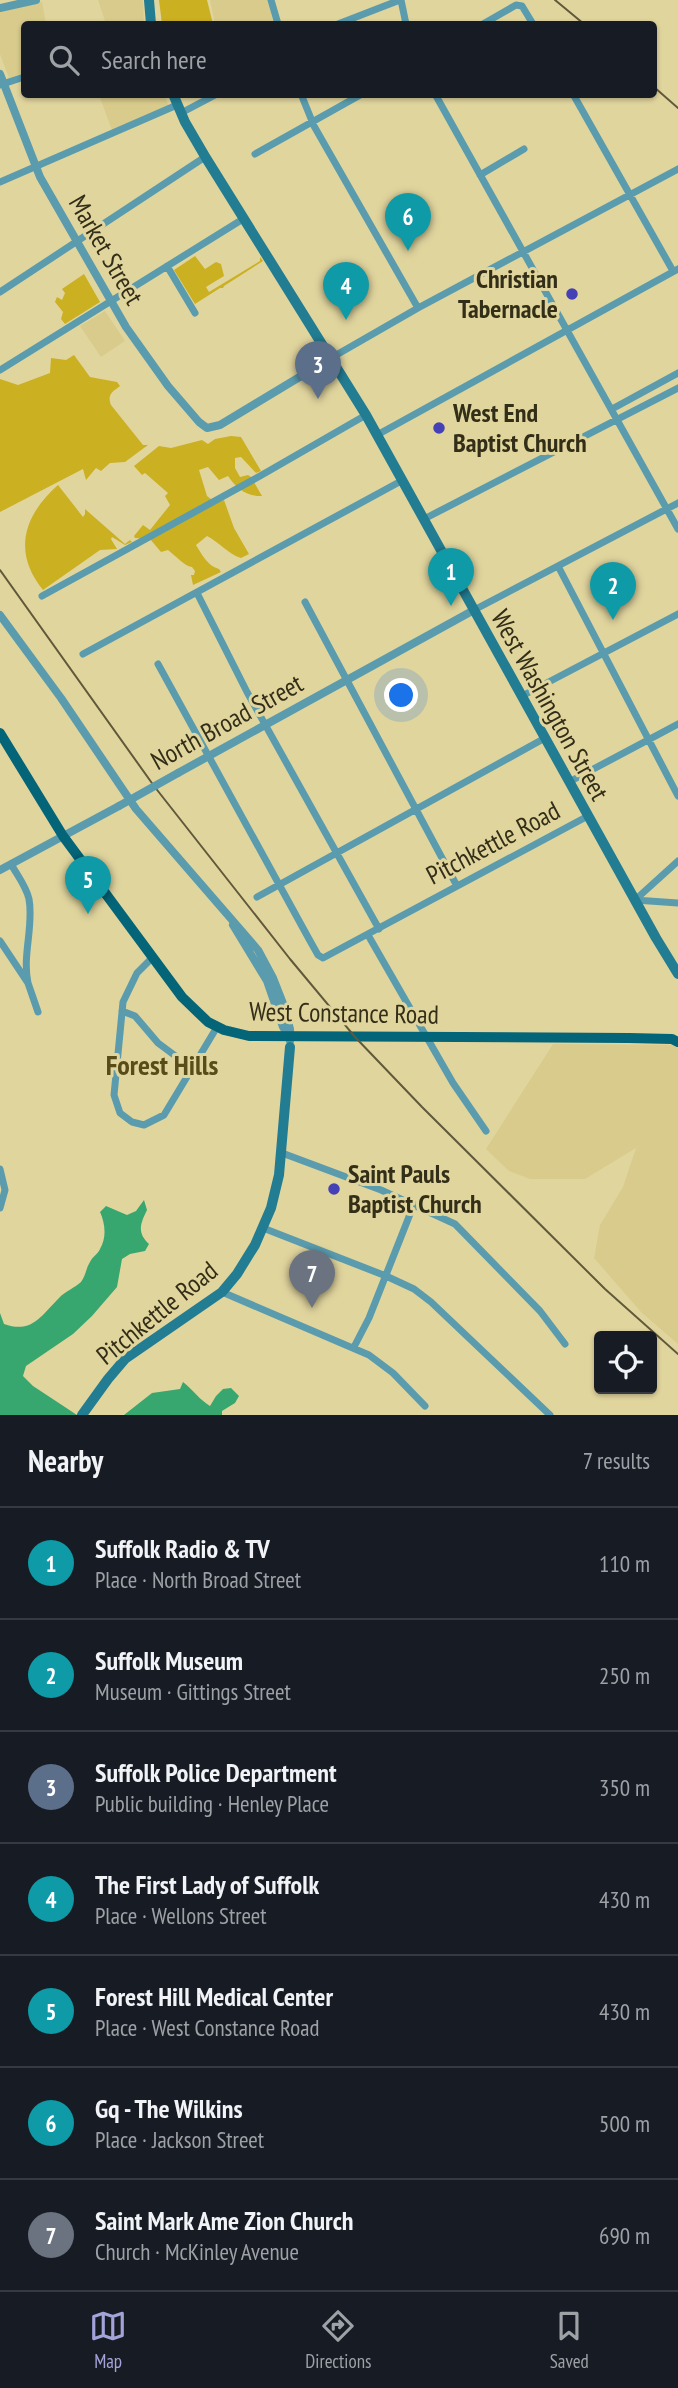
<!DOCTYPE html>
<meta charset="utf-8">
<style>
:root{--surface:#171b24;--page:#242831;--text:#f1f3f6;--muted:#9ea1a6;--line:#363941;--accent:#a3a3d9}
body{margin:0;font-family:"PT Sans Narrow",sans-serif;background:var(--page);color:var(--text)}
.controls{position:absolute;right:21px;bottom:21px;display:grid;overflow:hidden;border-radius:7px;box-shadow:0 2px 5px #0004}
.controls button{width:63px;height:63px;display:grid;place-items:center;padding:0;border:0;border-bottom:2px solid var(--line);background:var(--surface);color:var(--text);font:35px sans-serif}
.you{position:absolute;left:402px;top:696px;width:24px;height:24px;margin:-18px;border:5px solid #fff;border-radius:50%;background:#1a73e8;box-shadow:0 0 0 10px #1a73e833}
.badge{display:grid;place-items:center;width:46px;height:46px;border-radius:50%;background:var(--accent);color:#fff;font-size:23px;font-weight:700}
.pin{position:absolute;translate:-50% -58px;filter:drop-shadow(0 2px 4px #0008)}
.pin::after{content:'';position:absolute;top:37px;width:24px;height:21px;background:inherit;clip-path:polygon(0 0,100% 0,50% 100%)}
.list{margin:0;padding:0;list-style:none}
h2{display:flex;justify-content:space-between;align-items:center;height:91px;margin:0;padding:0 28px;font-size:30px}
h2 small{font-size:23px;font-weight:400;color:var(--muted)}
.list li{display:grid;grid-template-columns:46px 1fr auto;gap:21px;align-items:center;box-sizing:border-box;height:112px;padding:0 28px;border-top:2px solid var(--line)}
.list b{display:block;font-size:26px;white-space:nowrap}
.list p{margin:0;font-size:23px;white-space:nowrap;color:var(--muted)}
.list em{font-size:23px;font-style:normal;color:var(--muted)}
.icon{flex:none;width:38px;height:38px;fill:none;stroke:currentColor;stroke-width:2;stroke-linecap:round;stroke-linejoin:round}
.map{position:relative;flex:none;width:678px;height:1415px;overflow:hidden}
.search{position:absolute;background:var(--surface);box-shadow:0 2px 5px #0004;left:21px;right:21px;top:21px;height:77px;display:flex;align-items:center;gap:18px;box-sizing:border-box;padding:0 24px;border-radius:7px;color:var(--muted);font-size:26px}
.sheet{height:875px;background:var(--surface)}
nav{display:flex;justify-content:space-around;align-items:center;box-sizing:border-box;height:98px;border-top:2px solid var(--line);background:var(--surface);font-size:19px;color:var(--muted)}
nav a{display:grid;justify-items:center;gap:4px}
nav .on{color:var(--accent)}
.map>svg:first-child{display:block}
</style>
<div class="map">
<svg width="678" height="1415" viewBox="0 0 678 1415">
<rect width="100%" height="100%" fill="#e1d59e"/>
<path fill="#d8cb8c" d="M98 0H143L144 24H106Z
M210 0H268L273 21 262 24H215Z
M42 2 46 24H24V73L9 78 0 54V10Z
M99 95H164L169 106 112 130Z
M105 311 125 341 101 357 80 326Z
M553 1044 678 1045V1344L641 1312 594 1258 600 1225 623 1187 636 1148 585 1179H530L509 1171 486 1149Z"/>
<path fill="#cbb022" d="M159 0H207L213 24H162Z
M195 256 205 269 216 262 221 264 224 276 206 287 209 292 260 261V257L263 261 224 286 223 288H220L195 304 174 270Z
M84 274 100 302 65 324 61 319 63 312 55 302 57 297 62 300 65 293 62 289Z
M74 355 90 377 117 382 120 386C112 392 107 395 111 405L143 445H148L125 462 110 463 101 471 96 468 86 480 83 469 0 512V379L18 385 50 373 51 358 66 360Z
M231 436 241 437 261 471 256 473 241 457 235 458V468L240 477 248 475 251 477 262 496C247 497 236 488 228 476L219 480 208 467 199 470 207 496 216 503 224 500 234 528 249 554 241 558C228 554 219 542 207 536L196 545C202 555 208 566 219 569L221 572 193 585 191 575H194L195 571 192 567C184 566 175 555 168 550L161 552 150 539 135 538 134 536 143 525 150 530 170 505 165 496 168 493 145 473 142 475 134 466 159 446 171 448 202 440 208 444 215 439Z
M58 485 83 517 85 514V509L125 544 130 540 132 542 125 545 112 537 111 539 117 549 100 550 43 590C12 552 24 515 58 485Z"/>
<path fill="#38a66f" d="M144 1200 147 1210C140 1224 137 1233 149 1244L145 1251 130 1254 122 1259 117 1287 92 1316 73 1334 26 1366 23 1376 33 1386 77 1415H0V1313L4 1324C32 1334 41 1316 59 1298 65 1291 75 1288 81 1282 86 1275 86 1268 90 1262 92 1257 98 1254 100 1249 107 1237 105 1223 100 1212L106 1206 127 1215 136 1211Z
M183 1382C193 1390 200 1400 210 1406L216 1396 223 1389 231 1388 239 1396 235 1403 222 1411V1415H124L152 1393 180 1389Z"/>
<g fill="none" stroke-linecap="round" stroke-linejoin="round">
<path stroke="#5a9cae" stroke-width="7" d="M271 0 278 24
M401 0 406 24
M338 24 400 0
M483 24 516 5 522 6 533 24
M0 85 24 77
M301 94 314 126 418 308
M435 94 678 529
M573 94 673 271
M181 113 217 94
M255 154 362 94
M480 175 524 149
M0 182 177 105
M167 266 195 313
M0 292 205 157
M331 358 418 308 678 169
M0 370 243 219
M612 409 678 373
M377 435 678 269
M424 519 678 388
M558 566 678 796
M197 593 247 692 379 929
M42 596 260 476 366 415
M305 602 457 886
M474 610 678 503
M83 654 403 480
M158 664 309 939 318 955 323 958 588 816
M522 696 678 614
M569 782 678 724
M11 864C17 875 26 886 29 899 34 926 22 955 28 983
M257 897 545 738
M635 900 678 861
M635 900 678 903
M368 935 453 1083 486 1131
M0 941 28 983 38 1012
M152 958 137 973 123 1002 114 1095 120 1113 132 1122 144 1125 164 1115 217 1027
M122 1011 135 1016 158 1043 193 1069
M282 1153 381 1190 455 1224 540 1311 565 1344
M0 1169 5 1190 0 1208
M263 1228 386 1276 414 1289 431 1302 550 1415
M222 1292 369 1355 393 1373 425 1406
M354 1347 369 1318 414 1204"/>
<path stroke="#5a9cae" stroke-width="8" d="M0 8 36 0
M0 74 40 177 126 327 168 386 199 422 207 428 220 425 331 358
M0 615 61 698 136 809 258 950 273 978 284 1006 290 1029V1041
M178 773 474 610
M0 870 119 806
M233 925 267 981 283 1027 289 1037"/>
<path stroke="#227d92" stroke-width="10" d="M149 0 151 24
M173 94 185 122 206 158 366 415 656 938 678 974
M82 1415 108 1379 125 1359 222 1292 237 1274 255 1245 271 1208 279 1175 290 1047"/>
<path stroke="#046478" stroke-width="10" d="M0 733 63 836 182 997 208 1022 224 1030 249 1036 629 1038 672 1039 678 1042"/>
<path stroke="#60593a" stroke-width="2" d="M555 0 584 24
M654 87 678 108
M0 570 154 786 290 959 355 1037 422 1107 605 1289 678 1354"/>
<path stroke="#5a9cae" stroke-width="8" d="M119 806 178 773"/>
</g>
<g fill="#4441b6" stroke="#e1d59e" stroke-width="2.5">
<circle cx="572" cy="294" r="7"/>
<circle cx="439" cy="428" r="7"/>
<circle cx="334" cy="1189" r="7"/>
</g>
<g text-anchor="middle" stroke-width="6" stroke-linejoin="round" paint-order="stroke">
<g font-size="26" fill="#332e18" stroke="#e1d59e">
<text transform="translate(106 250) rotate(60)" y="9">Market Street</text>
<text transform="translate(550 705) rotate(61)" y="9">West Washington Street</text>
<text transform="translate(227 722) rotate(-29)" y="9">North Broad Street</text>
<text transform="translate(493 843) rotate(-28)" y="9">Pitchkettle Road</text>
<text transform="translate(344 1013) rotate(1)" y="9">West Constance Road</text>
<text transform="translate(157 1313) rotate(-39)" y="9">Pitchkettle Road</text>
</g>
<g font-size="26" font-weight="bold" fill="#332e18" stroke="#e1d59e" text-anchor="start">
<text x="558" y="288" text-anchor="end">Christian<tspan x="558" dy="30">Tabernacle</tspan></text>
<text x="453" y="422">West End<tspan x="453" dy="30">Baptist Church</tspan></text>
<text x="348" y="1183">Saint Pauls<tspan x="348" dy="30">Baptist Church</tspan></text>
</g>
<g font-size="28" font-weight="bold" fill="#584d18" stroke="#e1d59e">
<text x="162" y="1075">Forest Hills</text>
</g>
</g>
</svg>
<div class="controls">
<button><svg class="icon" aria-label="locate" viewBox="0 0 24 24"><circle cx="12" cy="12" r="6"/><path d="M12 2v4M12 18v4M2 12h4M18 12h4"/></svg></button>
</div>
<div class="you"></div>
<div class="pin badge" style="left:451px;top:606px;background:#0f9aa8">1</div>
<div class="pin badge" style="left:613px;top:620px;background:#0f9aa8">2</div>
<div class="pin badge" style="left:318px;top:399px;background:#5c6f8a">3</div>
<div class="pin badge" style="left:346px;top:320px;background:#0f9aa8">4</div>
<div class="pin badge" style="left:88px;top:914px;background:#0f9aa8">5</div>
<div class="pin badge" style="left:408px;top:251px;background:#0f9aa8">6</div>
<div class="pin badge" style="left:312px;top:1308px;background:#6b7280">7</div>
<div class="search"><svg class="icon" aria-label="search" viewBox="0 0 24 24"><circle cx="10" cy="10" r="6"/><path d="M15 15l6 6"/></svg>Search here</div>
</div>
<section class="sheet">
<h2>Nearby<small>7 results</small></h2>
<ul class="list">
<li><span class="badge" style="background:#0f9aa8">1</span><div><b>Suffolk Radio &amp; TV</b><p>Place · North Broad Street</p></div><em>110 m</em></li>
<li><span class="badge" style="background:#0f9aa8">2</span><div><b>Suffolk Museum</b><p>Museum · Gittings Street</p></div><em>250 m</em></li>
<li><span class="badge" style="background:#5c6f8a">3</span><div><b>Suffolk Police Department</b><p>Public building · Henley Place</p></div><em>350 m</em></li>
<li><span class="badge" style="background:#0f9aa8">4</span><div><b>The First Lady of Suffolk</b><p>Place · Wellons Street</p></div><em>430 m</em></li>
<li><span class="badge" style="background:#0f9aa8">5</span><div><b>Forest Hill Medical Center</b><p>Place · West Constance Road</p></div><em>430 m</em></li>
<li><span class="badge" style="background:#0f9aa8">6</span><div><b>Gq - The Wilkins</b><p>Place · Jackson Street</p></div><em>500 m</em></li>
<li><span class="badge" style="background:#6b7280">7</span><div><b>Saint Mark Ame Zion Church</b><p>Church · McKinley Avenue</p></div><em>690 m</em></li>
</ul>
</section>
<nav>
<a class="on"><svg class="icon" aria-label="map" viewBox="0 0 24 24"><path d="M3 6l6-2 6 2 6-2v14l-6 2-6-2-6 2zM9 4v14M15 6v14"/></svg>Map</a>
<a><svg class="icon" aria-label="directions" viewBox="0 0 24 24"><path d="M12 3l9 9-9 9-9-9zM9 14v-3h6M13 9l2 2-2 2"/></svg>Directions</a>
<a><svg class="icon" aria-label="saved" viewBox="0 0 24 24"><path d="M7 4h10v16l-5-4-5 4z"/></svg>Saved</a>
</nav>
